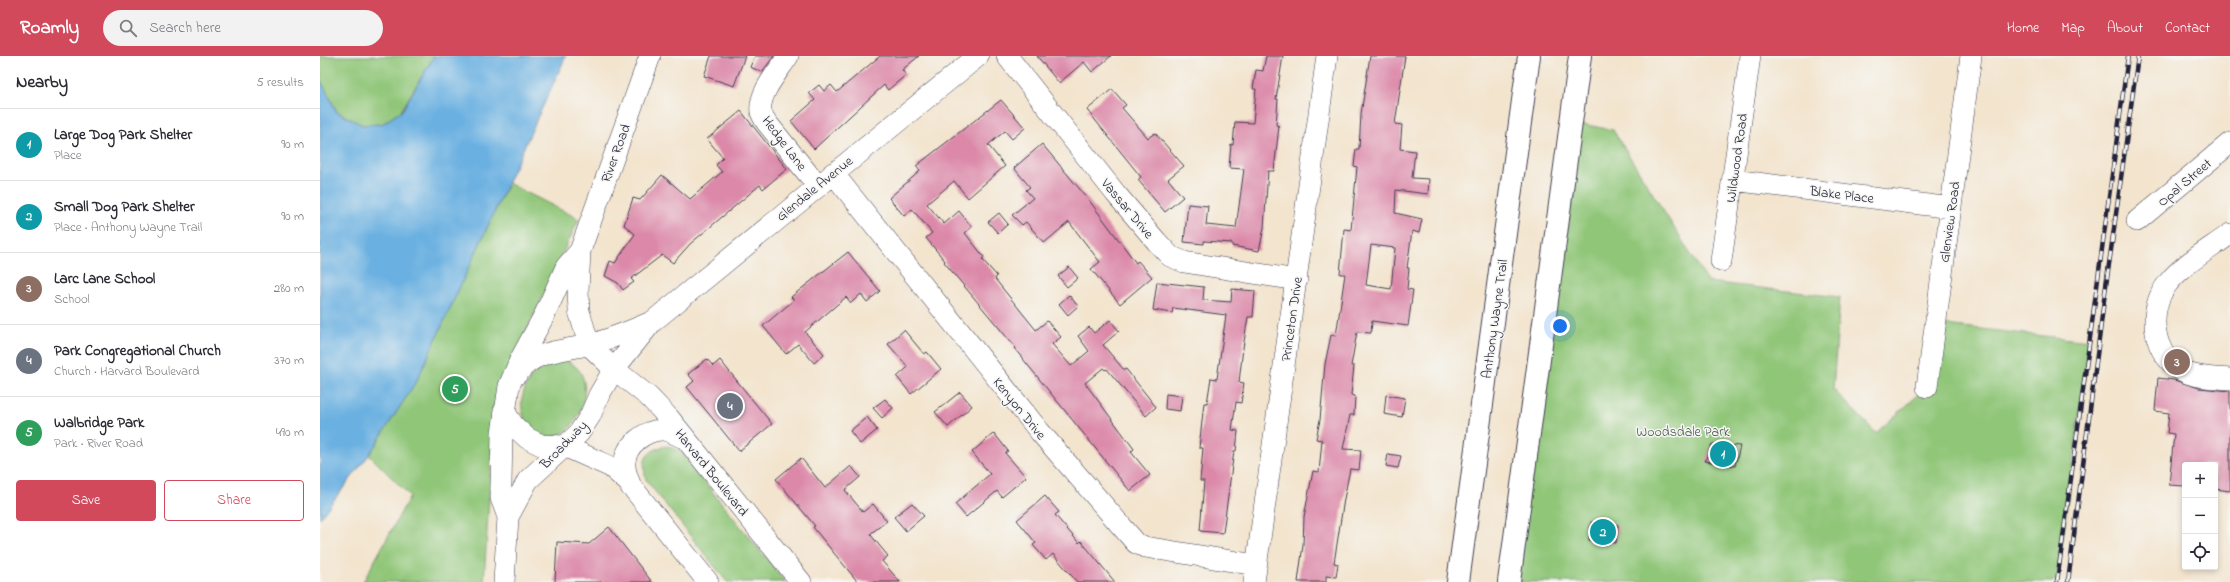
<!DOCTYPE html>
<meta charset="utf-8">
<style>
:root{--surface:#fff;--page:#f2f2f3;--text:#2b2b33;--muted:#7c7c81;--line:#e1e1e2;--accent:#d1495b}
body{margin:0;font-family:"Indie Flower",sans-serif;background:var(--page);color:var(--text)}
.controls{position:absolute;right:12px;bottom:12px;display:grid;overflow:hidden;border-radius:4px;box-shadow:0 2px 6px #0003}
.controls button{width:36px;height:36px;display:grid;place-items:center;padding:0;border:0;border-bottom:1px solid var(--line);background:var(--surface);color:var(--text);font:20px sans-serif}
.you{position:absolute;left:1240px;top:270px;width:14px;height:14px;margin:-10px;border:3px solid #fff;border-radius:50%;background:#1a73e8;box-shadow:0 0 0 6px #1a73e833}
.badge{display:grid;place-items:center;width:26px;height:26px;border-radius:50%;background:var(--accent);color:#fff;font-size:13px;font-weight:700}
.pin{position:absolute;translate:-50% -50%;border:2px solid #fff;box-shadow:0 1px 4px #0006}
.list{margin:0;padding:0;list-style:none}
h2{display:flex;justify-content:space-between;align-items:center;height:52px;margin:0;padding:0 16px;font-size:17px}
h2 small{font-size:13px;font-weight:400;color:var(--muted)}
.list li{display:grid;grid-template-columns:26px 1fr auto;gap:12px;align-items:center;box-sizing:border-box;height:72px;padding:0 16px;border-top:1px solid var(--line)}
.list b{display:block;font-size:15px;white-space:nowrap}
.list p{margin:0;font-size:13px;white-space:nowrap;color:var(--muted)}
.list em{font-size:13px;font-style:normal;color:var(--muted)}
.actions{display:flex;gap:8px;padding:12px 16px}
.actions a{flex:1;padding:9px 0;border:1px solid var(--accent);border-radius:4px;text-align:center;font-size:14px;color:var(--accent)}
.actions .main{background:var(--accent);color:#fff}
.icon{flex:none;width:22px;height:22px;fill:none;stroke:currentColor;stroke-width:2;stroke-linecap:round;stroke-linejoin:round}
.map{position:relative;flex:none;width:1910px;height:526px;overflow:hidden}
header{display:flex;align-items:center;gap:24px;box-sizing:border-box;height:56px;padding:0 20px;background:var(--accent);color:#fff}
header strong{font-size:19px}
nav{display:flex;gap:22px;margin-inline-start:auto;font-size:14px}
.search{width:280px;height:36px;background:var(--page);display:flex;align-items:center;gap:10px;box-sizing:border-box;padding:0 14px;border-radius:22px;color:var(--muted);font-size:15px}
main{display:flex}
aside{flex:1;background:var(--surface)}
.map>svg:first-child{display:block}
</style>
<header>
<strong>Roamly</strong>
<div class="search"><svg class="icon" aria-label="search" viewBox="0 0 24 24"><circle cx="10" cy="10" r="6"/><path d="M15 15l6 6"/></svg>Search here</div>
<nav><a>Home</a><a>Map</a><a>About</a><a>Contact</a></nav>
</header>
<main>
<aside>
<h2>Nearby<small>5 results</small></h2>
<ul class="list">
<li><span class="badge" style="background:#0f9aa8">1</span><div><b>Large Dog Park Shelter</b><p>Place</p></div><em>90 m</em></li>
<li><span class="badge" style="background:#0f9aa8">2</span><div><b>Small Dog Park Shelter</b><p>Place · Anthony Wayne Trail</p></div><em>90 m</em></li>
<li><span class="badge" style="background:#8d6e63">3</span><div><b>Larc Lane School</b><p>School</p></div><em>280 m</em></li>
<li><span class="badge" style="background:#6b7280">4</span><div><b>Park Congregational Church</b><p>Church · Harvard Boulevard</p></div><em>370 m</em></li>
<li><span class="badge" style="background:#2e9e5b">5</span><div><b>Walbridge Park</b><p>Park · River Road</p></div><em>490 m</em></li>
</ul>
<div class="actions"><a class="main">Save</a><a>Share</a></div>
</aside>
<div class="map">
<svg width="1910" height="526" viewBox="0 0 1910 526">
<rect width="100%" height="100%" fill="#f6f6f2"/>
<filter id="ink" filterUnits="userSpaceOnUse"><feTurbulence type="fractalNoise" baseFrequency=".025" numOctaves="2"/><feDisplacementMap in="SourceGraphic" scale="8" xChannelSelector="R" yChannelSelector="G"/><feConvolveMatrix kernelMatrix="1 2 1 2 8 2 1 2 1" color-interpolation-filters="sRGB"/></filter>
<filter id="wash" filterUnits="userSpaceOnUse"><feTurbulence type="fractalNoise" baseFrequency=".012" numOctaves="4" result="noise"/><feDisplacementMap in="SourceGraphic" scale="16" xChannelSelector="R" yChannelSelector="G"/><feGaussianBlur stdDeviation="0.9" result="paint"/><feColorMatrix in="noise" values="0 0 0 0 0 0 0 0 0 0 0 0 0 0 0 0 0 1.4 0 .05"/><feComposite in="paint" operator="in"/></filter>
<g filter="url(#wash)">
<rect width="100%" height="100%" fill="#f3e4ce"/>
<path fill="#90c678" stroke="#59745a" d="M0 0H114L81 55 62 68 42 69 17 56 0 23Z
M1250 66 1293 74 1388 226 1520 241 1513 333 1556 377 1607 331 1616 268 1769 285 1737 526H1189Z
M188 127 259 163 175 342 164 526H43L90 440 49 399 97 324Z
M235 302C242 304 250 305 255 310 274 325 262 366 243 377 220 390 198 365 202 343 203 335 211 318 217 313 222 309 230 306 235 302Z
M347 390 360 395 465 526H407L326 424C321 403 326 394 347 390Z"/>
<path fill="#6bb0e1" stroke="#46698e" d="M114 0H246L97 324 49 399 0 462V23L17 56 42 69 62 68 82 55Z"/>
<g id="blocks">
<path fill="#dc89a9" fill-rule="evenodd" d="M391 0H425L414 30 384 20Z
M435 0H454L442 16 430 11Z
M560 0H599L582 14 586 19 568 34 564 29 494 93 471 65 495 44 489 37 499 29 504 35 511 29 517 36Z
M717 0H791L772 16 764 6 739 27Z
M946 0H963L956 43H958L956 69 959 70 954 115H948L944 172 939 195 912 190V187L884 185V188L864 186 868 148 888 150 886 169 916 172 924 113 909 112 911 88 913 89 915 66 933 67 936 33H933L936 14 943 15Z
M1050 0H1085L1075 68 1082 69 1080 93 1095 95 1092 122 1109 123 1108 138 1076 134 1075 157 1102 163 1099 177 1092 175 1087 212H1089L1087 233 1093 234 1088 270 1052 265 1051 277 1037 276 1031 310H1034L1031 339 1035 340 1034 359H1030L1023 393 1041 394 1039 414 1030 413 1024 443 1014 507 1018 508 1016 521 1006 520V526H978L983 489 984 461 993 415 999 416 1002 384 996 383 1000 364 1005 308 1011 279 1016 280 1025 218H1020L1024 173 1031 174 1037 111 1034 110 1036 93H1039L1041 58ZM1051 189 1075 192 1071 233 1046 229Z
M792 33 806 49 802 52 828 82 835 77 864 110 848 123 863 141 845 156 818 124 821 121 767 54Z
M681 44 705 72 692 83 685 75 668 89 685 110 648 142 634 125 607 148 624 168 639 155 652 171 645 177 664 201 662 203 677 220 675 223 716 274 727 265 741 281 732 288 751 310 769 295 758 280 769 271 774 277 790 264 799 275 783 289 804 314 806 313 836 351 826 360 787 313 785 314 783 312 765 327 814 393 811 396 830 419 810 435 694 292 695 291 624 206 625 205 606 182 612 177 592 153 584 160 569 142 600 115 596 110Z
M421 55 467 113 443 133 440 129 370 188 353 207 342 199 311 223 314 226 303 234 298 227 285 220 290 205 295 207 315 178 304 169 313 142 320 144 342 119 370 143 402 116 396 109 403 102 387 83Z
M722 88 768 143 816 207 818 205 832 221 800 248 771 213 780 206 749 166 724 187 706 166 702 169 692 159 713 142 706 134 710 131 694 112Z
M679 157 688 168 678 177 668 166Z
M528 196 560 235 547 246 541 238 531 247 526 241 485 276 504 298 494 307 478 288 466 298 443 270 474 244 471 241Z
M749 211 758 222 747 231 738 220Z
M837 226 884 231 883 244 911 246 912 233 935 235 933 261H928L923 292 919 326 924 327 921 347 916 346 912 374 918 375 916 395H914L903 477 880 475 884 425H880L883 392H879L884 347H887L891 322 897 323 906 259 853 252 852 257 833 254Z
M749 239 758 250 748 259 739 248Z
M584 274 604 298 607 296 621 313 591 338 577 321 588 311 568 288Z
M387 303 393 310 400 304 452 368 419 395 367 331 374 325 368 318Z
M1838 322 1854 324 1879 332 1910 335V435L1895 433V409H1865V430L1849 429 1854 378 1847 377 1849 357 1835 355Z
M640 336 652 350 628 371 615 356Z
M846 338 862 340 860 355 845 353Z
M1066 339 1085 342 1082 361 1064 358Z
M565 343 573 352 562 362 553 352Z
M547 361 557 374 540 388 530 375Z
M674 377 688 395 685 397 706 421 682 441 677 435 646 461 635 448 670 418 652 396Z
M1392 388 1420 390 1415 410 1385 405Z
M1068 398 1081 400 1078 412 1066 410Z
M481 402 505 432 531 410 540 421 525 434 543 456 553 448 567 465 550 478 568 500 562 505 580 526H538L513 496 493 471 495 470 456 423Z
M725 440 739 456 735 459 759 487 761 485 795 526H757L733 498 726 504 713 489 716 487 697 464Z
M592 447 604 460 586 475 574 461Z
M1271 466 1298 469 1296 487 1269 484Z
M289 471 332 526H235L237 486 269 488Z"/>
</g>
</g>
<g filter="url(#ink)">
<use href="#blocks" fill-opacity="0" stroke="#413f51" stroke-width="1"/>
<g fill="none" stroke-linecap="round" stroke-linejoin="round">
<g stroke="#413f51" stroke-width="22">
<path id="minor" d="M330 0 260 195 258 235 259 255 269 289 294 313 329 341 349 362 481 526
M468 0C459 15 438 37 441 56 442 60 445 64 447 67L497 129
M687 0 796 138 837 186 850 200 864 206 977 224
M513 117 720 376 816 487 825 491 936 509
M1413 124 1631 152
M1817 165 1910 87
M1910 178C1890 193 1864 207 1848 227 1826 254 1832 301 1865 316 1879 322 1895 322 1910 323
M1401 205 1430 0
M197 318C215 292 249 295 276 287 295 281 313 274 331 266
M1607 331 1651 0
M184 355 194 370 207 382 221 389 244 390 291 411 308 426 388 526
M311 431C309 424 305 417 305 410 303 390 326 373 344 374 351 375 358 380 364 382
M188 461 181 442V429L182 377 189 330 200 304 225 258 246 211 260 195
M184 526 188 461 208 424 259 377 270 360 279 339 294 313 332 266 658 0
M934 526 1007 0"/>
</g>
<g stroke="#413f51" stroke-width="24">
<path id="highway" d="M1138 526 1209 0
M1189 526 1260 0"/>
</g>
<use href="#minor" stroke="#fff" stroke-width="21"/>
<use href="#highway" stroke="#fff" stroke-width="22"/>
<g stroke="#22223b" stroke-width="4.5">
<path id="rail" d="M1737 526 1808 0
M1748 526 1784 244 1818 0"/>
</g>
<use href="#rail" stroke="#f6f6f2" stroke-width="3" stroke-dasharray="9" stroke-linecap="butt"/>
</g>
</g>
<g text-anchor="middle" stroke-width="3" stroke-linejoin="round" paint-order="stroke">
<g font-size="14" fill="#22223b" stroke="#f6f6f2">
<text transform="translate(465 87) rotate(53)" y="5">Hedge Lane</text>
<text transform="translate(295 97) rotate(-70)" y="5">River Road</text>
<text transform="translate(1416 102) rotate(-82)" y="5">Wildwood Road</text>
<text transform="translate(1864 126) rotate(-40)" y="5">Opal Street</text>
<text transform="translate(494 132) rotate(-39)" y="5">Glendale Avenue</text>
<text transform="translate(1522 138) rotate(7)" y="5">Blake Place</text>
<text transform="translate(808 152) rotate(50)" y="5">Vassar Drive</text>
<text transform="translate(1629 166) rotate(-82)" y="5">Glenview Road</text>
<text transform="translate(971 263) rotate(-82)" y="5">Princeton Drive</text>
<text transform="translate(1174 263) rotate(-82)" y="5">Anthony Wayne Trail</text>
<text transform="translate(700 352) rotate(51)" y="5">Kenyon Drive</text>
<text transform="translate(243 388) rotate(-46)" y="5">Broadway</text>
<text transform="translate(392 416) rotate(51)" y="5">Harvard Boulevard</text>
</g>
<g font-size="14" fill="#485b50" stroke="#f6f6f2">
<text x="1363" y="380">Woodsdale Park</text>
</g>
</g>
</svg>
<div class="controls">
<button>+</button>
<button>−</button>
<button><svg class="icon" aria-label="locate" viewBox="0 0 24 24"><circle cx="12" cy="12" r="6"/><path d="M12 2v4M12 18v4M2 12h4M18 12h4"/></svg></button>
</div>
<div class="you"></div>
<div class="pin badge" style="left:1403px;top:398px;background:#0f9aa8">1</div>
<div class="pin badge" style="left:1283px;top:476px;background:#0f9aa8">2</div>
<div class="pin badge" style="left:1857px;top:306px;background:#8d6e63">3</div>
<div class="pin badge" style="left:410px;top:350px;background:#6b7280">4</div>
<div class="pin badge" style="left:135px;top:333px;background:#2e9e5b">5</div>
</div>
</main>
